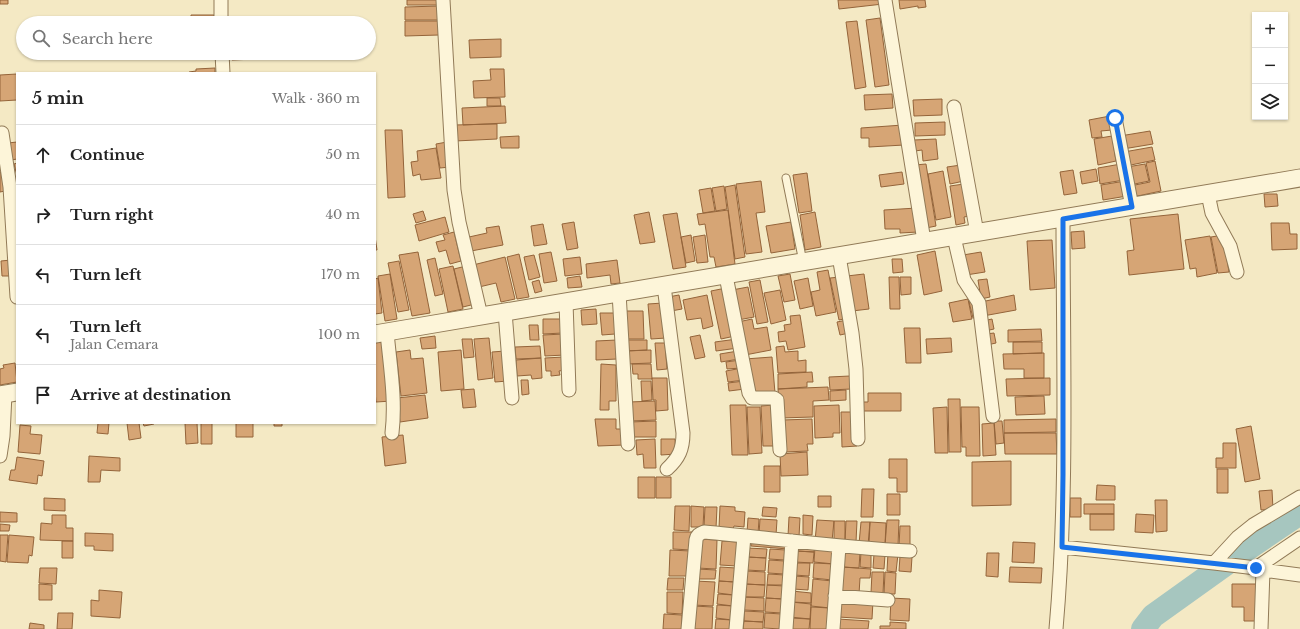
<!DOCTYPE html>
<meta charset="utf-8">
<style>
:root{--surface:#fff;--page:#f6f6f6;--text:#222;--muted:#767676;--line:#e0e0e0}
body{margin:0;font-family:"Libre Baskerville",serif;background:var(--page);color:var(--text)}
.controls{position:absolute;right:12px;top:12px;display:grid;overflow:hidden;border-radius:0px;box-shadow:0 1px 3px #0004}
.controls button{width:36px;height:36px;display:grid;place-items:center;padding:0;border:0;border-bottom:1px solid var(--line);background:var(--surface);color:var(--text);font:20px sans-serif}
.stop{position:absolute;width:12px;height:12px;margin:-9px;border:3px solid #1a73e8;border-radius:50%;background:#fff}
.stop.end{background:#1a73e8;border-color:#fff;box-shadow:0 1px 4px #0008}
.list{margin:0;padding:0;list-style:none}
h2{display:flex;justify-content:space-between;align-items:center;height:52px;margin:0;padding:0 16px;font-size:17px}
h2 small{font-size:13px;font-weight:400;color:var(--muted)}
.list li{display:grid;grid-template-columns:26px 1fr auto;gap:12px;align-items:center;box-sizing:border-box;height:60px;padding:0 16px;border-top:1px solid var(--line)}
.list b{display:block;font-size:15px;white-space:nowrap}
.list p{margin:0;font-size:13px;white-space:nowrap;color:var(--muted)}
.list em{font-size:13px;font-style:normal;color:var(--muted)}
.icon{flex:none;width:22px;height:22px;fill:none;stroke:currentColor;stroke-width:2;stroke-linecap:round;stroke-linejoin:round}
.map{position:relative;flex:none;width:1300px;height:629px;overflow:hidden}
.search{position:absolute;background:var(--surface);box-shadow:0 1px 3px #0004;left:16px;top:16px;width:360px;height:44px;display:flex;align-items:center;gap:10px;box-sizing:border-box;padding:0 14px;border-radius:22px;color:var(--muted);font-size:15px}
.panel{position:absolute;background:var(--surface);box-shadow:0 1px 3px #0004;left:16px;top:72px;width:360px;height:352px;border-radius:0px}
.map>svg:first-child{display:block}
</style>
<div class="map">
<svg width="1300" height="629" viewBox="0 0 1300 629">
<rect width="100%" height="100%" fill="#f4e9c4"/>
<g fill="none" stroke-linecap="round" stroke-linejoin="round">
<path stroke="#a6c6bf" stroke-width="24" d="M1143 629 1153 616 1241 553 1300 513"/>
</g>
<path fill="#d6a575" stroke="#94643a" d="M0 0H8V4H0Z
M407 0H439V5H407Z
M838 0H883V4L839 9Z
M899 0H925L926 7 918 8V6L900 9Z
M439 6V20H405V7Z
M191 15H214V23H191Z
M880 18 889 85 875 87 866 20Z
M405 21H439V35L405 36Z
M857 21 866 87 855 89 846 22Z
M501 39V57L470 58 469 40Z
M231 53H254L255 59 232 60Z
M215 68V73H189V72L196 71V69Z
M490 69H504L505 97 474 98 473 81 491 80Z
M17 74V100L0 101V75Z
M892 94 893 108 865 110 864 95Z
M487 98H500L501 106H487Z
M942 99V115L914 116 913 100Z
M505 106 506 123 463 125 462 108Z
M1110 116 1112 130 1101 131 1102 137 1092 138 1089 120Z
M945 122V135L915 136V123Z
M497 124V139L455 141 454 125Z
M903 125 904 145 869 147V138H861V128Z
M385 130H402L405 197 388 198Z
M1150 131 1153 144 1123 149 1120 136Z
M519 136V148H501L500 137Z
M1112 136 1116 161 1098 165 1094 139Z
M936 139 938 159 923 161 922 150 915 151 914 140Z
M17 142V159L11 160 8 143Z
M447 142 450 167 440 168 436 144Z
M1152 147 1155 160 1126 166 1124 152Z
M436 148 441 178 421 180 420 174 413 176 411 162 418 161 417 151Z
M1155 161 1161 191 1133 197 1130 186 1150 182 1146 163Z
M17 163V176L14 164Z
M926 164 936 226 926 228 915 165Z
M1121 164 1124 180 1100 184 1098 168Z
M1145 164 1149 181 1130 185 1127 167Z
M961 165 964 181 950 184 947 167Z
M1096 169 1098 181 1082 184 1080 172Z
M1073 170 1077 193 1064 195 1060 172Z
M943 171 951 217 936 220 928 174Z
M0 172H1L5 191 0 192Z
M902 172 904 184 881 187 879 175Z
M807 173 812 211 799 213 793 175Z
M761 181 765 212 756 213 762 252 746 254 736 184Z
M1125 181 1127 196 1103 200 1101 185Z
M964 184 969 216 964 217 965 223 956 225 950 186Z
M735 185 745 257 735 259 725 187Z
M724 186 727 209 716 211 712 188Z
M711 188 715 211 703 213 699 190Z
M1264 194H1277L1278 206 1265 207Z
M917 208 918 232 900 233V229H885L884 210Z
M728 210 735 264 716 267 714 257H710L705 224 699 225 697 214Z
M423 211 426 220 416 223 413 214Z
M649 212 655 242 640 244 634 215Z
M815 212 821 247 805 250 800 215Z
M677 213 686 267 673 269 663 215Z
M1178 214 1184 269 1129 275 1127 251 1134 250 1130 219Z
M445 217 449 232 419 241 415 225Z
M574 222 578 248 567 250 562 224Z
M791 222 795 249 771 253 766 226Z
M1271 223H1289L1290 234H1297V249L1272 250Z
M543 224 547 244 534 246 531 226Z
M499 226 503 245 471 251 469 237 487 233 486 228Z
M1084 231 1085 248 1072 249 1071 232Z
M454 232 461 261 450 264 446 250 439 252 436 242 445 240 443 235Z
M691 235 695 261 686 263 681 237Z
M705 235 708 262 697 263 693 237Z
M1223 235 1229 272 1218 273 1211 237Z
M375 236 377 250H375Z
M1210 236 1217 273 1197 277 1196 268 1190 269 1185 240Z
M1052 240 1055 288 1030 290 1027 241Z
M935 251 942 291 924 295 917 255Z
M418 252 430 313 412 316 399 255Z
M551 252 557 281 544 283 539 254Z
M981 252 985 272 966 275 963 255Z
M519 254 529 297 517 299 507 257Z
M534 255 540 277 529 280 524 257Z
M505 257 515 299 501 302 496 283 479 287 473 265Z
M580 257 582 274 565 276 563 259Z
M435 258 443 294 435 296 427 260Z
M892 259H902L903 272 893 273Z
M11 260 12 276H2L1 261Z
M617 260 620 283 611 284 610 275 587 278 586 264Z
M399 261 409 310 398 312 388 263Z
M453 266 463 309 448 312 439 269Z
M466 266 475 304 463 307 454 269Z
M828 270 836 312 816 316 811 292 820 290 817 272Z
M390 274 397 319 385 321 378 276Z
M790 274 795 300 784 302 778 276Z
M864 274 869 309 852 311 847 276Z
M580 276 582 287 568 288 567 278Z
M840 277 848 318 839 320 830 278Z
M889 277H899L900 309H890Z
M900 277H911V294L901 295Z
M378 278 382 313 375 314V279Z
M808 278 813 306 800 309 794 281Z
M987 279 990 297 981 299 978 280Z
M539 280 542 291 535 293 532 282Z
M760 280 768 322 757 324 749 282Z
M748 287 754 317 738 320 732 290Z
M726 288 735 336 721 339 711 291Z
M780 290 786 320 771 324 764 293Z
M679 295 682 309 671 311 668 297Z
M707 295 713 326 703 329 701 318 687 320 683 300Z
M1014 295 1016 310 983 316 981 302Z
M968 299 972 319 953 322 949 303Z
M976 301 979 317 973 318 969 302Z
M663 303 666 338 651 339 648 304Z
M596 309 597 324 582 325 581 310Z
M624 311H643L644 339H625Z
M600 313H614L615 334 602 335Z
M800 315 805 347 788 350 786 341 779 342 778 332 785 331 784 325 791 324 790 316Z
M543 319H562L563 333 543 334Z
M752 319 754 329 767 327 771 350 745 355 738 322Z
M992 319 994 329 985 331 983 321Z
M847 320 849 333 840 335 837 322Z
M529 325H538L539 340H530Z
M904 328H920L921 363H906Z
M1041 329 1042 341 1008 342V330Z
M994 333 996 343 987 345 986 334Z
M564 334 565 355 545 356 543 335Z
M700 335 705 357 695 359 690 337Z
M435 336 436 348 422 349 420 338Z
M489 338 493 378 478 380 474 339Z
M951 338 952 352 927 354 926 339Z
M462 339H472L474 357 464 358Z
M737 339 738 348 716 351 715 342Z
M617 340V359L596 360V341Z
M624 340H647V350L625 351Z
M385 342 392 401 376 402 375 391V343Z
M1013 342H1042V353L1013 354Z
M655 343H665L667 369 657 370Z
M540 346 541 358 516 359 515 347Z
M784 346 785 352 798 351V361L806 360V372L778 373 776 347Z
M410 350 411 359 423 358 427 393 401 396 396 352Z
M461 350 464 389 441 391 438 352Z
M651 350V363L626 364 625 351Z
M505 351 508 381 495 382 492 352Z
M738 351 739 359 721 362 720 354Z
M1044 353V378H1024V369H1004L1003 354Z
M564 357 565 370 559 371 560 375 551 376V371H546L545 358Z
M772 357 775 393 752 395 745 359Z
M541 358 542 378 532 379 531 375 517 376 516 360Z
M740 360 741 368 727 369 726 362Z
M15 363 17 382 0 385V369L4 368 3 365Z
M601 364 616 365V401H609V410H600Z
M632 364H651L652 379H638V374H633Z
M742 368 744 380 728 382 726 371Z
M812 372 813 382H807V387L778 389V374Z
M850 376 851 389 830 390 829 377Z
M652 378H667L668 410 656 411V400H653Z
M1050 378V395L1007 396 1006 379Z
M521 380H528L529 394 522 395Z
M641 381H651L652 400 642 401Z
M744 381 745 389 729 391 728 383Z
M828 387 829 400 813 401V417L780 418 778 389Z
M474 389 476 407 463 408 461 390Z
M846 390V400L830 401V391Z
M868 393H901V411H862V402H868Z
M425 395 428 418 400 422 397 398Z
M1044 396 1045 414 1016 415 1015 397Z
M948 399H960L961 452H949Z
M655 401 656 420 630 421 629 402Z
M730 405H746L748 455H732Z
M774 405 775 446H763L761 406Z
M839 405 840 433H833V437L815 438 814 406Z
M747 407H760L762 453 749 454Z
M947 407 948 453H935L933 408Z
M961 407H979L980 456H966V447H962Z
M841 412H855L857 446 842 447Z
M595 419H616V429H623L624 445 598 446Z
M812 419 813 444H807L808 451 785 452 783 420Z
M1056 419V432L1004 433V420Z
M656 421V437H631L630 422Z
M994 421H1002L1004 443 996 444Z
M98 423H109L108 434 97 433Z
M127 423H139L141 438 129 440Z
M143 423H154V424L144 426Z
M185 423H197L198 443 186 444Z
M201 423H212V444H201Z
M236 423H253V437H236Z
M274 423H282V426H274Z
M994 423 996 455 983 456 982 424Z
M20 425 31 426 30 434 42 435 40 454 18 452Z
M1251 426 1260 479 1245 482 1236 429Z
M1004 433H1056L1057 454H1005Z
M403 435 406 463 385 466 382 437Z
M655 439 656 468H644L643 454 637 455 636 440Z
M661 439H675L676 454 661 455Z
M1223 443H1236V468H1216V458H1223Z
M807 452 808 475 781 476 780 454Z
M89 456 120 458V471L101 470 100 482H88Z
M17 457 44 461 42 476 38 475 37 484 9 480 11 470H15Z
M889 459H907V492H897V478H889Z
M1011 461V505L972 506V462Z
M764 466H780V492H764Z
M1217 469H1228V493H1217Z
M638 477H655V498H638Z
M656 477H671V498H656Z
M1097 485 1115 486V500H1096Z
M862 489H874L873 517H861Z
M1272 490 1273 509 1261 510 1259 491Z
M887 494H900V515H887Z
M818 496H831V507H818Z
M44 498 65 499V511L44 510Z
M1070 498H1081V517H1070Z
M1155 500H1167V531L1156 532Z
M1084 504H1114V514H1084Z
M675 506H690L689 531 674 530Z
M691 506 704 507 703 527H691Z
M720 506 735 507V511L745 512 744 527 734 526 733 529 719 528Z
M705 507H717L716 528 704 527Z
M763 507 777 508 776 517 762 516Z
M0 512 17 513V522H0Z
M1090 514H1114V530H1090Z
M1136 514 1154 515 1153 533 1135 532Z
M52 515H66V528H73V541L40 540 41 523 52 524Z
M803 515 813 516 812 535 803 534Z
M789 517 800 518 799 537 788 536Z
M748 518 759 519 758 534 747 533Z
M760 519 777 520 776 535 759 534Z
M817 520 834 521 832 541H815Z
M887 520H899L898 546 885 545Z
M834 521H845V542L834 541Z
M846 521H857L856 542H845Z
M861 522H870L868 545 859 544Z
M870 522 886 523 885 545 869 544Z
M0 524 10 525 9 531H0Z
M900 526H910V546H899Z
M673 532H692L691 550 673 549Z
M85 533 113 534V551L94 550V546H85Z
M0 535H8L6 562 0 561Z
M9 535 34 537 32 556 29 555 28 563 7 562Z
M698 539 717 540 716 569 697 568Z
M751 539 789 542 788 549 751 546Z
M62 541H73V558H62Z
M722 541 739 542 737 566 720 565Z
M1013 542 1035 543 1034 563 1012 562Z
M797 543 815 544 814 552 796 551Z
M815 547 835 549 834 564 814 562Z
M747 548 767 549 766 558 747 557Z
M770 549 786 550 785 560 769 559Z
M670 550 691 551V576H669Z
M796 551 814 552 813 563 795 562Z
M843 551 860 552 859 568 843 567Z
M861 552H871V568L860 567Z
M888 553 898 554 896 572 887 571Z
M987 553H999L998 577 986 576Z
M874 554 885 555 884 569 873 568Z
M900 556 912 557 911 572 899 571Z
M747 557 766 558 765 571 746 570Z
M769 560 785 561 784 574 768 573Z
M795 563H810L809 576 794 575Z
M814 563 834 564 832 580 813 578Z
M720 567 736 568 735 582 719 581Z
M842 567 871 569 870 578H860L859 594H841Z
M1010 567 1042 568 1041 583 1009 582Z
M40 568H57L56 584 39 583Z
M697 569 716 570 715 579H697Z
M746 571 765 572V585L745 584Z
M872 572H884L883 594 871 593Z
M885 572 896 573 895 594H884Z
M768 574 785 575 784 585H767Z
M794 576 809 577 808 590 793 589Z
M668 578H684L683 590H667Z
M813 579 832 581 830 608 811 606Z
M695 581 715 582 713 606 693 605Z
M719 581 735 582 734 595 718 593Z
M39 584 52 585V600H39Z
M745 584 765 585 764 597H745Z
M1232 584H1259V621H1244V607H1232Z
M767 585 784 586 783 599 766 598Z
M99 590 122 592 120 618 91 616V600L99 601Z
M792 591 811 593V603L792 602Z
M667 592H683L682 614 667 613Z
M718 594 734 595 733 606 717 604Z
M745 597 764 598V611L744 610Z
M766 598 783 599 782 613 765 612Z
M891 598 910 599 909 621 890 620Z
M839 599 873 601 872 619 838 617Z
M791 602 811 604 810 619 790 617Z
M717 605 733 606 732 620 716 618Z
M693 606 713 607 712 629H692Z
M811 607 830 608 829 629H810Z
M744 611 764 612 763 622 744 621Z
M58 613H73L72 629H57Z
M765 613 782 614 781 629 764 628Z
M664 614 682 615V629H663Z
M790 618 810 619 809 629H789Z
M716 619 732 620 731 629H715Z
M838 619 869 621 868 629H837Z
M744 621 763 622V629H743Z
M890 622 906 623V629H880V626H890Z
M30 623 44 625V629H29Z"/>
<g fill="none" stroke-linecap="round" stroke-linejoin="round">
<g stroke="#917a57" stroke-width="9">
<path id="service" d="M786 178 803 262"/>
</g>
<g stroke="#917a57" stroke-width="15">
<path id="minor" d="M221 0V23
M443 0 454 190 459 222 481 316
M885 0 924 241
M222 53 223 73
M954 107 977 233
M1115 118 1132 207
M2 133 10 187 17 297
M1208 194 1212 213 1230 246 1237 272
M954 237 964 280 979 303 993 416
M839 256 852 333 856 369 858 439
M726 276 749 393 752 398H774L777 400 780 450
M664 286 683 433C683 449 679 458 667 469
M619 293 628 444
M566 302 569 390
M505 312 512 398
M387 332C390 366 396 399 392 433
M0 456 3 436 5 394
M1062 547 1214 563 1256 568 1263 570 1300 575
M1214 563 1238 537 1253 525 1300 497
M1256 568 1300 538
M835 596 888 600
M688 629 696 540C697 535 699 534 704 532 773 538 841 548 910 551
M736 629 744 536
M786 629 792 541
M833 629 839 546
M1056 629C1068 493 1063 355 1063 219
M1261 629 1263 570"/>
</g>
<g stroke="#917a57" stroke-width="19">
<path id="tertiary" d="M375 334 1300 178
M0 395 17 392"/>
</g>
<use href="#service" stroke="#fdf5d9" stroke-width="7"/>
<use href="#minor" stroke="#fdf5d9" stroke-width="13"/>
<use href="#tertiary" stroke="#fdf5d9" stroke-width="17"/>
</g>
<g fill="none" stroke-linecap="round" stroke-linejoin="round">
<path stroke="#1a73e8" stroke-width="5" d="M1115 118 1132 207 1063 219V475L1062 547 1256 568"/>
</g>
</svg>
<div class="controls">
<button>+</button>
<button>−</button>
<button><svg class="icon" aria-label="layers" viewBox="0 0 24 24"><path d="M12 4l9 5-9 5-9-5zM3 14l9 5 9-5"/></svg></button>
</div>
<div class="stop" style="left:1115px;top:118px"></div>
<div class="stop end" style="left:1256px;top:568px"></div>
<div class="search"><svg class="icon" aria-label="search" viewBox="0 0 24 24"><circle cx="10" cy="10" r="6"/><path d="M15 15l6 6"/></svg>Search here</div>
<section class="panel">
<h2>5 min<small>Walk · 360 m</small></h2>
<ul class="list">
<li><svg class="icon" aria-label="ahead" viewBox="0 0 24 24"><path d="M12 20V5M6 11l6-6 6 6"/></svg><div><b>Continue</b></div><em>50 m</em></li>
<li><svg class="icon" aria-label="right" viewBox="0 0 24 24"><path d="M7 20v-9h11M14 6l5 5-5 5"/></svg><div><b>Turn right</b></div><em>40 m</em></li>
<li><svg class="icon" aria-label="left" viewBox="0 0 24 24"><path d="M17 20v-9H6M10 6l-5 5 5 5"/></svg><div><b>Turn left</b></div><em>170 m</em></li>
<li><svg class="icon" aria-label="left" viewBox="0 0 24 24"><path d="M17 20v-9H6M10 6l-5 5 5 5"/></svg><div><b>Turn left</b><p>Jalan Cemara</p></div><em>100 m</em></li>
<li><svg class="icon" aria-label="arrive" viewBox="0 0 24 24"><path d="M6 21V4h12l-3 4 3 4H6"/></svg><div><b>Arrive at destination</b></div></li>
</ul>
</section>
</div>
